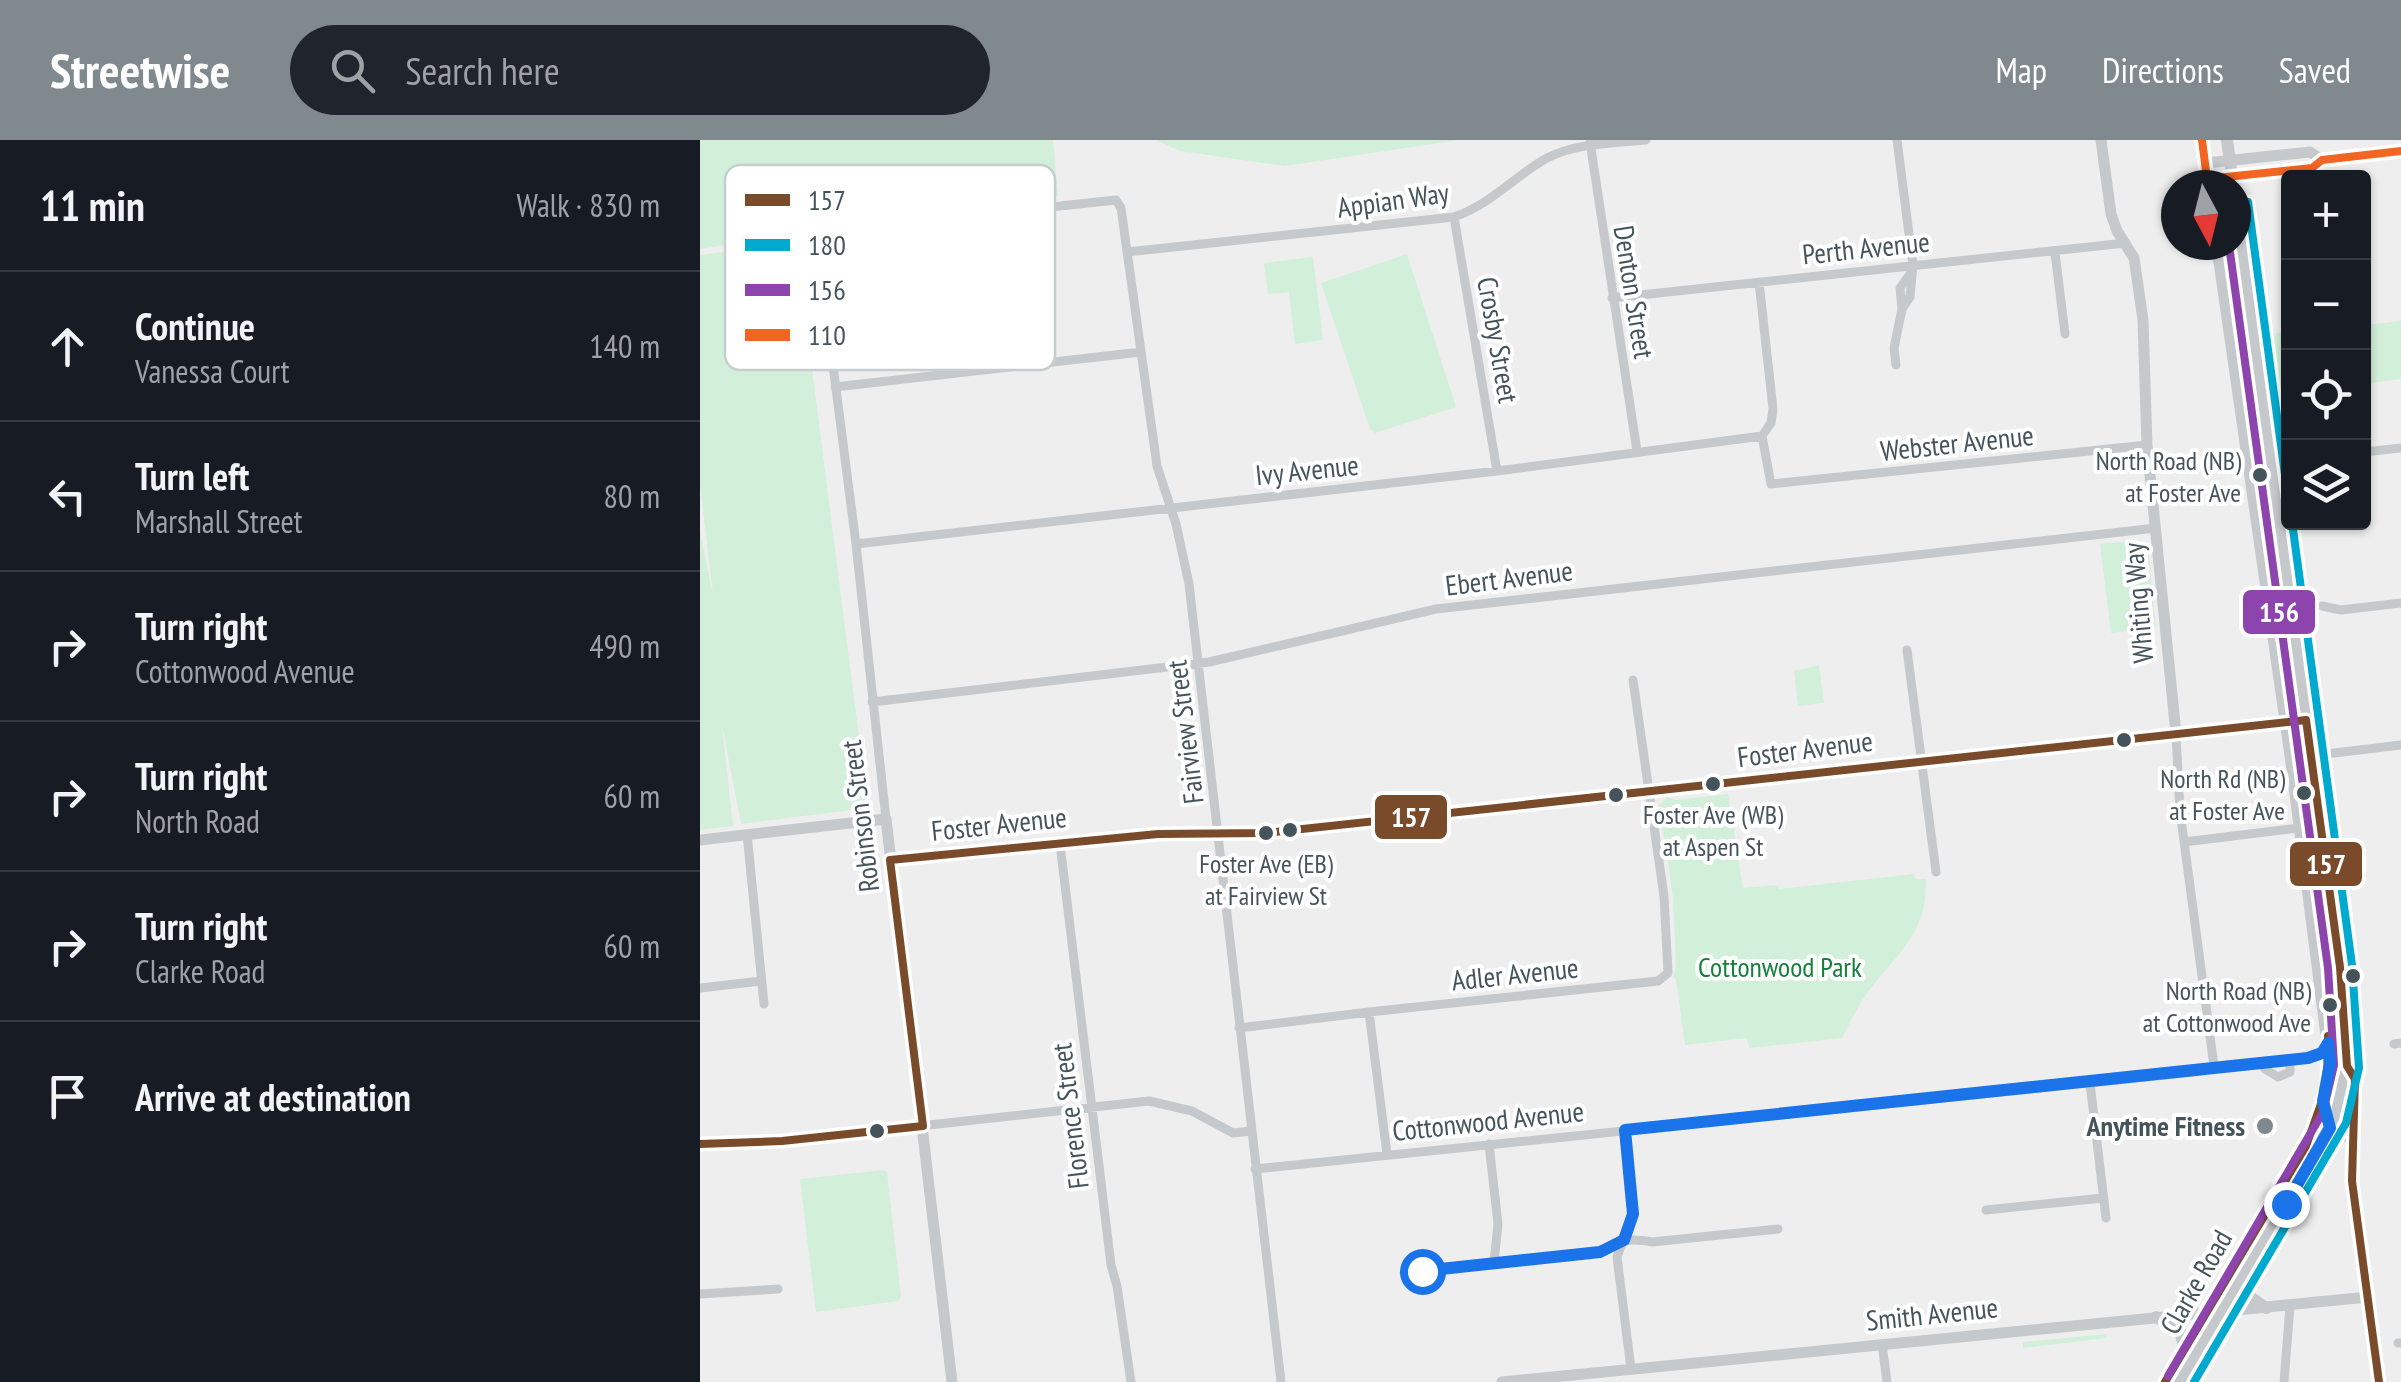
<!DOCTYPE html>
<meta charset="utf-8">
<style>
:root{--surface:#171b24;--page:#20242c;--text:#f1f3f6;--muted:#9ea1a6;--line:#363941;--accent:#808a8e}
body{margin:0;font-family:"PT Sans Narrow",sans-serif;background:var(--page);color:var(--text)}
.controls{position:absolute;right:30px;top:30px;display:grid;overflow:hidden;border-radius:10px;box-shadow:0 2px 8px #0004}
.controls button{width:90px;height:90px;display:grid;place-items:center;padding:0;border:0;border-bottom:2px solid var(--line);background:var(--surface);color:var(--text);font:50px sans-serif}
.compass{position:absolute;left:1461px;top:30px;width:90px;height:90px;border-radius:50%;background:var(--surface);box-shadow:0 2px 8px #0004;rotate:173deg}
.stop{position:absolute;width:30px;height:30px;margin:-22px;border:8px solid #1a73e8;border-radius:50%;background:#fff}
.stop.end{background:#1a73e8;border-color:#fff;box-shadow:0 2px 10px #0008}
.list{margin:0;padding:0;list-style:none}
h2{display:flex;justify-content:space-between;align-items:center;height:130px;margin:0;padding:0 40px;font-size:42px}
h2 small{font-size:32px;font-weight:400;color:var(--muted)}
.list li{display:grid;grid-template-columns:65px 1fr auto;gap:30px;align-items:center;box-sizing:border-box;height:150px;padding:0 40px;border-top:2px solid var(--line)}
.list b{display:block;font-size:38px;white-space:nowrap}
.list p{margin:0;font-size:32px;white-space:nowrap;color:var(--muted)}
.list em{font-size:32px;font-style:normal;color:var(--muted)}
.icon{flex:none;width:55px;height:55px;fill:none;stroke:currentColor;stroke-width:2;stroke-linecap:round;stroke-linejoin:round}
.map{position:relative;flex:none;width:1701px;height:1242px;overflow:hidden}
header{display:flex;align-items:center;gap:60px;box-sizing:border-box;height:140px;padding:0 50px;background:var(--accent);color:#fff}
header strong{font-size:48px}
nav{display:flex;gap:55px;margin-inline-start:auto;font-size:35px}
.search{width:700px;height:90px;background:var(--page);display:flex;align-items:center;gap:25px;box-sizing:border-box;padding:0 35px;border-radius:55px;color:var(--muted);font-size:38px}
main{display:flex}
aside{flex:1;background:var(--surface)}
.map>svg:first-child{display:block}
</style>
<header>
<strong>Streetwise</strong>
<div class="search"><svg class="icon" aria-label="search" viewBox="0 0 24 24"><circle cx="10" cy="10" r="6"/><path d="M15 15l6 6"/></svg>Search here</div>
<nav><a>Map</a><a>Directions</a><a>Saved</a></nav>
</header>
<main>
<aside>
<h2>11 min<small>Walk · 830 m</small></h2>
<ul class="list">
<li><svg class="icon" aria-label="ahead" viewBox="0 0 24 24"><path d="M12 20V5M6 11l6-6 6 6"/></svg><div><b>Continue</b><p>Vanessa Court</p></div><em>140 m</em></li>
<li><svg class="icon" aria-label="left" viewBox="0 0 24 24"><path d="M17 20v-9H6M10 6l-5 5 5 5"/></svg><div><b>Turn left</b><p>Marshall Street</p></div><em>80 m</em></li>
<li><svg class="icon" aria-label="right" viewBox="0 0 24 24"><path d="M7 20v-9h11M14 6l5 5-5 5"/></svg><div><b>Turn right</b><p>Cottonwood Avenue</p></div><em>490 m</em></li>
<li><svg class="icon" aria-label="right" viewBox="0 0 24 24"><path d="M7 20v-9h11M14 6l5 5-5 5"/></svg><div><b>Turn right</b><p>North Road</p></div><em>60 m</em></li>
<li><svg class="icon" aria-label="right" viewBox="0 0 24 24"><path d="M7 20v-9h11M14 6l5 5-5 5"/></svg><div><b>Turn right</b><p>Clarke Road</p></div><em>60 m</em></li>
<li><svg class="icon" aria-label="arrive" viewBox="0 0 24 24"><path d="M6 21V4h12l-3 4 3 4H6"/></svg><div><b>Arrive at destination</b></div></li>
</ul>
</aside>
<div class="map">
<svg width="1701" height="1242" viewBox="0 0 1701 1242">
<rect width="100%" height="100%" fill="#efeeee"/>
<path fill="#d2efd9" d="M0 0H353L358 56 204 74 199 69 114 81 96 94 0 109Z
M456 0H759L585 26 480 11Z
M96 103 168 668 41 684 22 585 33 686 0 690V392L13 454 0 345V115Z
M707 114 756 267 675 293 670 289 621 143Z
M613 117 623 200 595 204 589 152 568 154 564 123Z
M1701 181V239L1664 244V185Z
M1588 192V309L1570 194Z
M1440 400 1448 407 1456 488 1411 493 1400 404Z
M1119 525 1124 563 1098 566 1094 531Z
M1028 654 1043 748 1078 745 1079 749 1214 734 1215 739H1226C1228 795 1195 815 1165 856 1156 869 1149 885 1142 898L1049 908 1047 898 985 905 976 839 973 837 976 827 973 758 959 665 967 657 976 660Z
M184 1030 187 1032 201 1157 198 1161 116 1172 100 1039Z
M1407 1194 1406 1198 1323 1208V1202Z"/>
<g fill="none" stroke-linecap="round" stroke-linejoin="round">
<path stroke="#c5c9cb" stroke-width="9" d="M890 2 937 311
M754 77 797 331
M427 112 754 77C793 63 813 37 847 18 876 3 914 3 946 0
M1355 113 1365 194
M1059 142 1073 269 1071 283 1062 296 1071 344 1447 305
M912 158 1426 103
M1202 169 1200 148 1210 134
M1196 225 1194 208 1202 169 1210 157 1213 125 1197 0
M135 247 441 212
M1664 312 1701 308
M156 404 797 331 1062 296
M1622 466 1641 470 1701 463
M1207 510 1236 732
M172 562 509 522 736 469 1456 388
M1476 594 1480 671 1514 926
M1626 614 1701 605
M186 679 156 404 117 101 128 91 416 60 421 68 457 326 476 384 489 444 581 1242
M47 694 64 864
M1484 702 1599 688
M360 704 411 1125 417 1146 431 1242
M0 848 61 841
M539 888 669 872
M1694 904 1701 903
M1561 922 1565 929 1578 937 1590 932V920
M1390 943 1406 1078
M925 990 933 1074 917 1117 931 1229
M0 1004 82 1001 449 961 492 971 533 993 551 991
M789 1004 798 1084 794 1123
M687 1014 669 872 958 841 968 833 964 756 933 540
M555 1029 1495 932 1527 925 1609 918 1623 913 1627 906
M1286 1070 1403 1058
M704 1133 905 1111C921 1099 932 1098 952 1102L1078 1089
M0 1154 78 1149
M1698 1203H1701
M1182 1204 1187 1242
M1584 1242 1590 1166"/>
<path stroke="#c5c9cb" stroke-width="11" d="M1401 0 1411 74 1417 91 1434 118 1443 180 1447 305 1476 594
M1506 23 1610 12 1622 20
M1507 39 1612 28 1622 20 1701 11
M0 700 186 679 252 1242
M190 720 458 694 565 693 1606 580
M1647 926 1655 939 1652 1041 1679 1242
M1623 961 1630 989 1642 992 1651 1000
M802 1242 1668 1157"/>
<path stroke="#c6c9cc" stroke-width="12" d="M1502 0 1508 45
M1527 0 1533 45
M1537 1148 1566 1168
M1456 1177 1480 1191 1485 1209
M1465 1242 1606 1006 1627 947 1630 923 1591 619 1517 105
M1479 1242 1635 977 1647 926 1640 827 1536 64"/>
<g stroke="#fff" stroke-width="15">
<path id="bus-1" d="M190 720 458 694 565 693 1606 580 1640 827 1647 926 1655 939 1652 1041 1679 1242
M190 720 223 986
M0 1004 82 1001 223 986
M1465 1242 1606 1006 1627 947 1628 896"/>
</g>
<g stroke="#fff" stroke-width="15">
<path id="bus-2" d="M1548 62 1588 357
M1494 1242 1646 983 1659 928 1652 825 1592 382"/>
</g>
<g stroke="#fff" stroke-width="15">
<path id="bus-3" d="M1468 1236 1623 972 1634 925 1628 828 1529 105"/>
</g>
<g stroke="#fff" stroke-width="15">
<path id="bus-4" d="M1502 0 1507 39 1612 28 1622 20 1701 11"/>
</g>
<use href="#bus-1" stroke="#7a4b2a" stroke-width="8"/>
<use href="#bus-2" stroke="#00a9ce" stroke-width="8"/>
<use href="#bus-3" stroke="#8e44ad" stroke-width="8"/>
<use href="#bus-4" stroke="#f26522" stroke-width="8"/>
</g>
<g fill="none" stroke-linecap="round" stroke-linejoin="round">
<path stroke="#1a73e8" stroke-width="12" d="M722 1131 900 1112 924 1100 933 1074 925 990 1608 918 1622 913 1628 903 1630 923 1623 961 1630 988 1586 1064"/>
</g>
<g fill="#45545b" stroke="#fff" stroke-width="4">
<circle cx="1560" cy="335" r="9"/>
<circle cx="1424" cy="600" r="9"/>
<circle cx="1013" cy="644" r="9"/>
<circle cx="1604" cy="653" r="9"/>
<circle cx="916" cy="655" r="9"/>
<circle cx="590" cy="690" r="9"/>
<circle cx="566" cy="693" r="9"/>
<circle cx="1653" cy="836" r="9"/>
<circle cx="1630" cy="865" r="9"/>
<circle cx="177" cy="991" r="9"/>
</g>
<circle fill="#808a8e" stroke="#fff" stroke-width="4" cx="1565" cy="986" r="10"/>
<g text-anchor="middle" stroke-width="8" stroke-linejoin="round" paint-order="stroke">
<g font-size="26" fill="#45545b" stroke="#fff" text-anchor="end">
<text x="1541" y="330">North Road (NB)<tspan x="1541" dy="32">at Foster Ave</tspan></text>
<text x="1585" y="648">North Rd (NB)<tspan x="1585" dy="32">at Foster Ave</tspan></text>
<text x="1013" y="684" text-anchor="middle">Foster Ave (WB)<tspan x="1013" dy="32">at Aspen St</tspan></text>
<text x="566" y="733" text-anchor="middle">Foster Ave (EB)<tspan x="566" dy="32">at Fairview St</tspan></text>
<text x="1611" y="860">North Road (NB)<tspan x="1611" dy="32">at Cottonwood Ave</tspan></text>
</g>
<g font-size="28" fill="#45545b" stroke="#fff">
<text transform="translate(693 60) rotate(-8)" y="10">Appian Way</text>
<text transform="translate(1166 108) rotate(-6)" y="10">Perth Avenue</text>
<text transform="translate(934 152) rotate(81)" y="10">Denton Street</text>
<text transform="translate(798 200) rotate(80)" y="10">Crosby Street</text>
<text transform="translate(1257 303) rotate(-6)" y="10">Webster Avenue</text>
<text transform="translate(607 330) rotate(-6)" y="10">Ivy Avenue</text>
<text transform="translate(809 438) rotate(-7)" y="10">Ebert Avenue</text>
<text transform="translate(1438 463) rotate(-95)" y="10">Whiting Way</text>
<text transform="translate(485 592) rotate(-97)" y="10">Fairview Street</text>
<text transform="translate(1105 609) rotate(-7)" y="10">Foster Avenue</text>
<text transform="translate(160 676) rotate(-97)" y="10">Robinson Street</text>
<text transform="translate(299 684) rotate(-6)" y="10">Foster Avenue</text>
<text transform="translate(815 834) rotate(-6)" y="10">Adler Avenue</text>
<text transform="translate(370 976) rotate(-97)" y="10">Florence Street</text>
<text transform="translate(788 981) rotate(-6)" y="10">Cottonwood Avenue</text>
<text transform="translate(1496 1142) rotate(-60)" y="10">Clarke Road</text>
<text transform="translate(1232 1174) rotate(-6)" y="10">Smith Avenue</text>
</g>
<g font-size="28" fill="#147f3c" stroke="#fff">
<text x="1080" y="837">Cottonwood Park</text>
</g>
<g font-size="28" font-weight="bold" fill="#45545b" stroke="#fff" text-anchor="end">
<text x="1545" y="996">Anytime Fitness</text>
</g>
</g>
<rect x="25" y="25" width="330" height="205" rx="15" fill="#fff" stroke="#c7ccce" stroke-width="2.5"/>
<rect x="45" y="54" width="45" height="12" fill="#7a4b2a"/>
<rect x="45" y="99" width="45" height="12" fill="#00a9ce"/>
<rect x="45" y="144" width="45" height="12" fill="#8e44ad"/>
<rect x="45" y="189" width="45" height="12" fill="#f26522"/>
<g font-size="28" fill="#45545b">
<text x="108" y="70">157</text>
<text x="108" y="115">180</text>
<text x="108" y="160">156</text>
<text x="108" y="205">110</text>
</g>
<g stroke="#fff" stroke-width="4">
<rect x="1541" y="448" width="76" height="48" rx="10" fill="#8e44ad"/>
<rect x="673" y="653" width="76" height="48" rx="10" fill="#7a4b2a"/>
<rect x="1588" y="700" width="76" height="48" rx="10" fill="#7a4b2a"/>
</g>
<g font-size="28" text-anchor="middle" font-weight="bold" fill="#fff">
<text x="1579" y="482">156</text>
<text x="711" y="687">157</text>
<text x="1626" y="734">157</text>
</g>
</svg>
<div class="controls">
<button>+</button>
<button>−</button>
<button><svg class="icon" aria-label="locate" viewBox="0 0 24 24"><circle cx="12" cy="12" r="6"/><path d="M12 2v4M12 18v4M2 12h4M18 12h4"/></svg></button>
<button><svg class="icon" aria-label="layers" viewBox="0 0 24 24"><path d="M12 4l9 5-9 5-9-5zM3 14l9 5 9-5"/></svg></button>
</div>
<svg class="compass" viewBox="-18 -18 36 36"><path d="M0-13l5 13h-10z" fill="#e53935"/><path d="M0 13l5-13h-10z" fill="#9ea1a6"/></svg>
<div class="stop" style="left:722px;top:1131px"></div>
<div class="stop end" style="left:1586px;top:1064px"></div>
</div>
</main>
